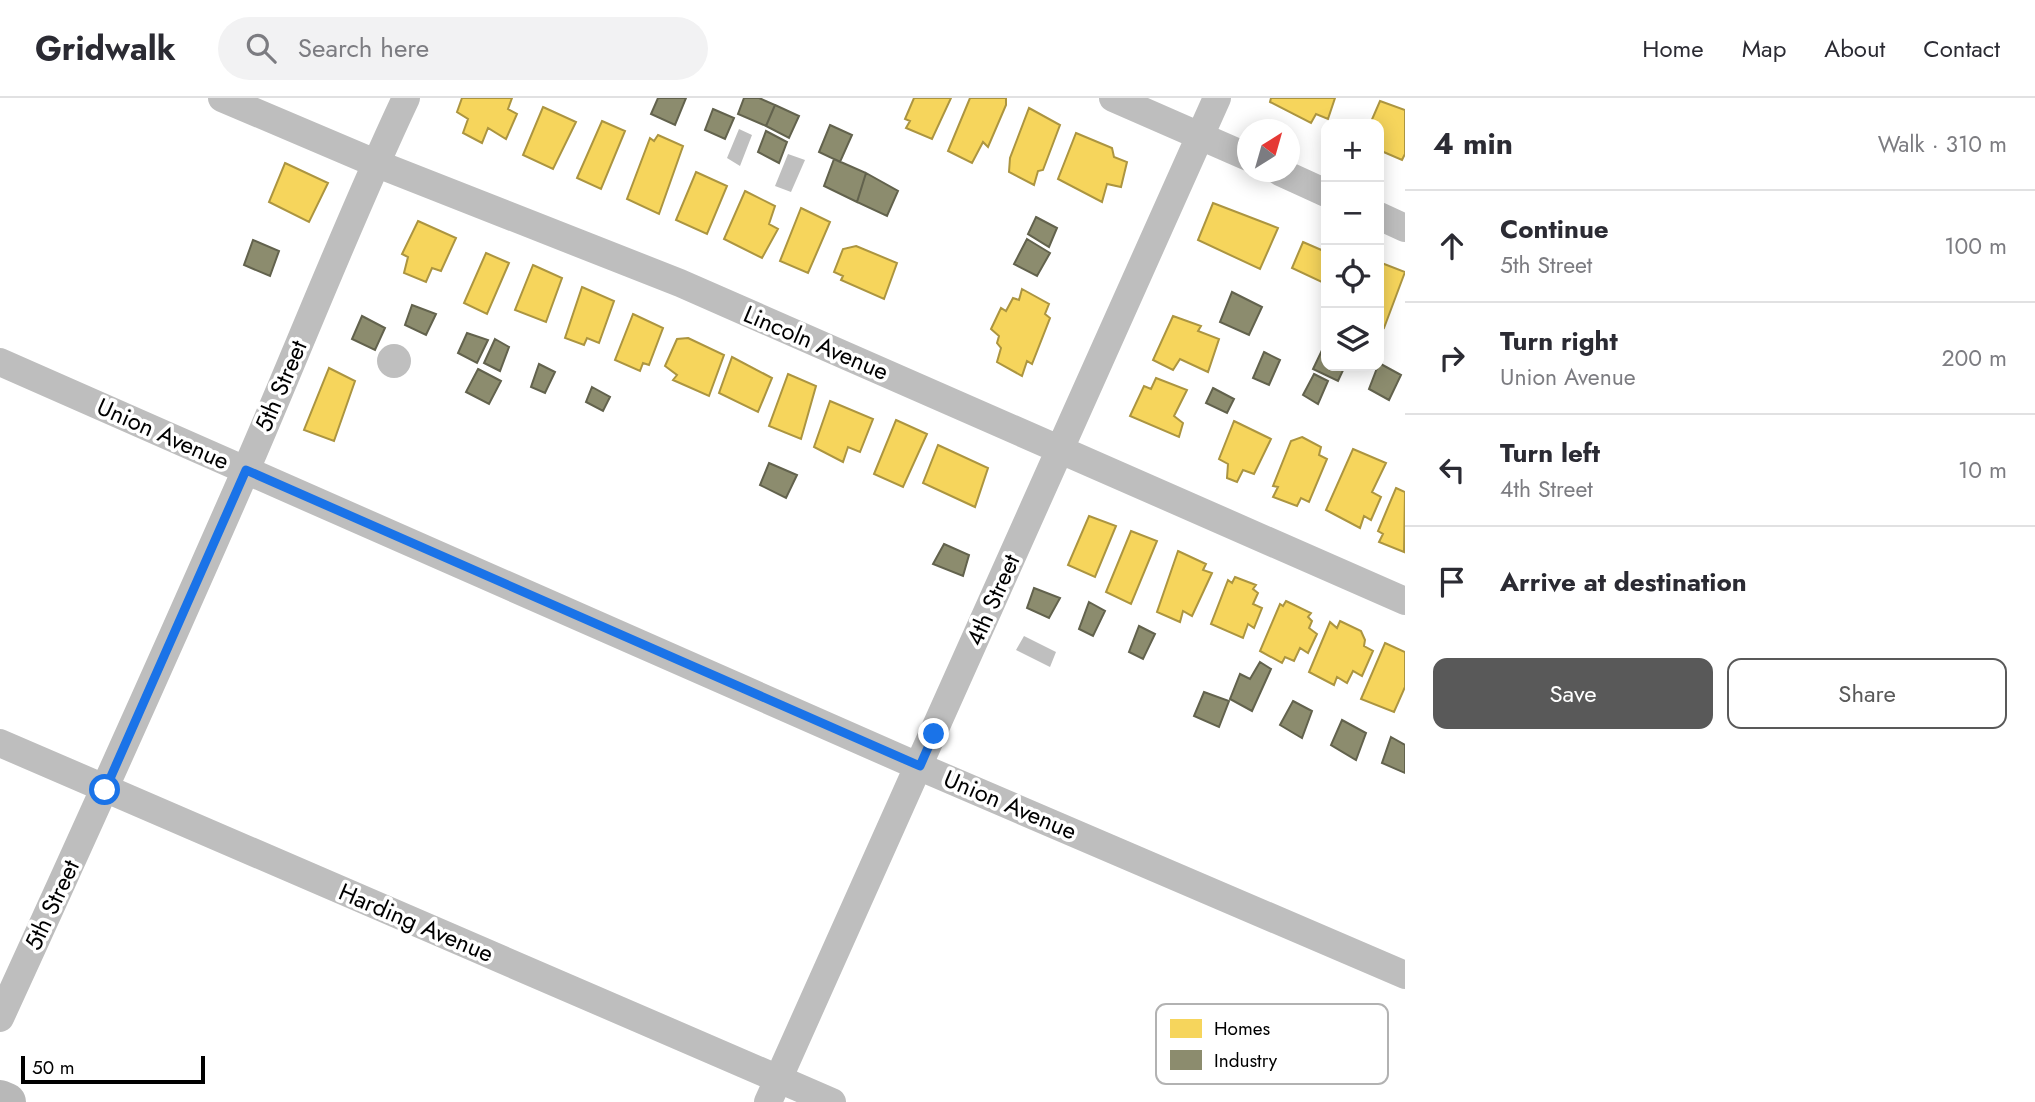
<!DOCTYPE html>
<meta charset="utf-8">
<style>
:root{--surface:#fff;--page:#f2f2f3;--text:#2b2b33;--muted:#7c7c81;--line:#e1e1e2;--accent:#595959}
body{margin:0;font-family:Jost,sans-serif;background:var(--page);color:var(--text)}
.controls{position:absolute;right:21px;top:21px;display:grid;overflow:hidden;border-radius:14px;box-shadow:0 4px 18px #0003}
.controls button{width:63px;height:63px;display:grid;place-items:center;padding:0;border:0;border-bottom:2px solid var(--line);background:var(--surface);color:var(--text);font:35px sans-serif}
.compass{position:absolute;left:1237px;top:21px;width:63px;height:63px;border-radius:50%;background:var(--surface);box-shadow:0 4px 18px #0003;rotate:37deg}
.scale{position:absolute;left:21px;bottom:18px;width:184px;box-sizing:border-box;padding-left:7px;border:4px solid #000;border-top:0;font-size:19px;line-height:24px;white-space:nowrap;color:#000;-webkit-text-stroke:5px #fff;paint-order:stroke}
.stop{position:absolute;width:21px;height:21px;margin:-16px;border:5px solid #1a73e8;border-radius:50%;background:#fff}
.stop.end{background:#1a73e8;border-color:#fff;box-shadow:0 2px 7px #0008}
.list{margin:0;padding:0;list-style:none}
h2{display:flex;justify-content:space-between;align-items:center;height:91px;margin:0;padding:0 28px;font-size:30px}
h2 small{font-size:23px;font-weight:400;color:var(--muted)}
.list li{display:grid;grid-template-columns:46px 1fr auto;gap:21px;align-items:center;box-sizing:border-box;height:112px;padding:0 28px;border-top:2px solid var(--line)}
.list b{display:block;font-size:26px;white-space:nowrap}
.list p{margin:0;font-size:23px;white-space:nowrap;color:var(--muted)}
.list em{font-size:23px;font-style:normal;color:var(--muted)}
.actions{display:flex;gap:14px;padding:21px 28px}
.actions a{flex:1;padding:16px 0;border:2px solid var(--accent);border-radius:14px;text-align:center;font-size:24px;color:var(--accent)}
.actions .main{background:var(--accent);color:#fff}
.icon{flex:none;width:38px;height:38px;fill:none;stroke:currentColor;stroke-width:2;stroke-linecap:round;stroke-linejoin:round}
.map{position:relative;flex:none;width:1405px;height:1004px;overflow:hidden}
header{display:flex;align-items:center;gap:42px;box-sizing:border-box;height:98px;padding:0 35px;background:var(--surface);border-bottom:2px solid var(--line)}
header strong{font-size:33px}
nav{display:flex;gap:38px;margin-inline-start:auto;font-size:24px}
.search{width:490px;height:63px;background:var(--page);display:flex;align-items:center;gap:18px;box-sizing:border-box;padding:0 24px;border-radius:38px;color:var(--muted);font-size:26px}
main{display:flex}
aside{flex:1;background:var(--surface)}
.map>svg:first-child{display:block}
</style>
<header>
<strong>Gridwalk</strong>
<div class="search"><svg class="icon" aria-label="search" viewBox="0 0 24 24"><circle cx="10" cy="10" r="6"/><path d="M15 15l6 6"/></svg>Search here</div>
<nav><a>Home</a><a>Map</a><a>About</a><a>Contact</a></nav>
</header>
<main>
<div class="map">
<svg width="1405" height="1004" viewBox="0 0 1405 1004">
<rect width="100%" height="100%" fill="#fff"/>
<path fill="#bfbfbf" d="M739 31 752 37 740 68 727 60Z
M788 56 805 62 791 94 775 88Z
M377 263a17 17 0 1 1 34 0a17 17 0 1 1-34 0Z
M1024 538 1056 554 1050 569 1016 552Z"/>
<path fill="#f6d55c" stroke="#ac9540" stroke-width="2" d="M462 0H512L508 11 517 16 506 41 488 30 482 45 463 35 468 21 457 14Z
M914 0H951L932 41 906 30 910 23 905 21Z
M970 0H1006V7L988 49 983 44 972 65 948 53Z
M1271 0H1335L1328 21 1316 16 1311 25 1270 4Z
M1380 3 1405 12V56L1402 62 1379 52V26H1370Z
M543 9 576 24 553 71 523 57Z
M1029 10 1060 27 1043 72 1038 73 1034 87 1009 74 1010 60Z
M602 23 625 33 601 91 577 80Z
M1076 35 1112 50 1114 59 1127 64 1121 89 1107 86 1102 104 1058 81Z
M658 37 683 48 659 116 627 101 650 40 654 43Z
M285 65 328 85 309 124 269 104Z
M696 74 727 88 707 136 676 122Z
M745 93 775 108 769 126 778 131 762 160 724 141Z
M1213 105 1278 130 1260 171 1198 142Z
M801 110 830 124 808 175 780 163Z
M418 123 456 140 441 173 432 170 426 184 404 175 408 159 402 156Z
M1303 144 1326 154V186L1292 170Z
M856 148 897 165 884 201 841 182 843 178 834 174 843 151Z
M486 155 509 165 487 216 464 205Z
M1379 164 1405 174 1384 230 1379 228Z
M533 167 562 180 546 224 515 212Z
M582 189 614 203 599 245 587 240 584 247 565 240Z
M1022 191 1049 206 1045 216 1050 220 1032 266 1027 263 1022 278 997 264 1001 250 997 245 999 238 991 231 1001 210 1006 213 1013 200 1019 202Z
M633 216 663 230 649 267 643 265 640 273 615 262Z
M1173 218 1201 228 1198 233 1219 241 1208 274 1180 261 1173 272 1153 262Z
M688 240 724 257 709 298 673 282 677 277 665 268 677 241Z
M732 259 772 280 758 314 719 295Z
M329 270 355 283 334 343 304 332Z
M788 276 816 288 801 341 769 328Z
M1156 280 1187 292 1174 318 1183 325 1179 339 1130 318 1144 288 1151 291Z
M830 303 873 321 860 354 848 349 843 364 814 349Z
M896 322 927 336 903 389 874 376Z
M1234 323 1271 341 1254 376 1243 372 1237 384 1227 380 1228 366 1219 361Z
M1302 339 1321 349 1319 357 1327 361 1309 404 1301 400 1297 408 1273 399 1278 389 1273 388 1291 343Z
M938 347 988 370 975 409 923 385Z
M1353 351 1386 365 1372 394 1381 399 1371 422 1364 418 1360 430 1326 412Z
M1396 390 1405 394 1404 454 1379 444 1383 436 1378 433Z
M1089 418 1116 428 1095 479 1068 467Z
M1131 433 1157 443 1131 506 1106 494Z
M1178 453 1206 466 1203 472 1212 475 1192 518 1183 513 1180 524 1157 514Z
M1235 479 1256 487 1253 491 1258 495 1253 506 1262 510 1254 530 1248 526 1243 540 1211 526 1228 482 1232 485Z
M1286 503 1311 515 1308 519 1312 523 1309 530 1317 536 1308 555 1300 550 1294 563 1285 559 1282 565 1260 553 1280 506 1283 508Z
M1340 523 1361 533 1365 542 1364 548 1373 553 1362 578 1353 573 1347 585 1337 579 1334 587 1309 574 1330 524 1337 530Z
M1385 545 1405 554V589L1394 614 1361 601Z"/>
<path fill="#8c8c6e" stroke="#62624d" stroke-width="2" d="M658 0H686L675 27 651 16Z
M744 0H759L775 7 766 28 738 16Z
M775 7 799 18 789 40 766 28Z
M713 11 734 20 725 41 705 32Z
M830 27 852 37 840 64 819 54Z
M766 33 787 44 779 65 758 54Z
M834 61 866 75 857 104 824 88Z
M866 75 898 93 887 118 857 104Z
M1036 119 1057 130 1049 149 1028 136Z
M1027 141 1050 155 1037 178 1014 166Z
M253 142 279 153 270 178 244 167Z
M1232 194 1262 209 1249 237 1220 224Z
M412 207 436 216 426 237 405 227Z
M362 218 385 230 375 252 352 241Z
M467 235 488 242 477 265 458 255Z
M495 241 509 249 500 273 484 265Z
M1325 246 1326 268H1345L1338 283 1313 271Z
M1264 254 1280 262 1269 287 1253 280Z
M1379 265 1401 277 1389 302 1369 291Z
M539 266 555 274 545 295 531 289Z
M478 271 501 283 489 306 466 294Z
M1314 276 1328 283 1318 306 1303 297Z
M592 289 610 299 603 313 586 304Z
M1213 290 1234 301 1227 315 1206 305Z
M769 365 797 377 786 400 760 387Z
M944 446 969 457 963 478 933 466Z
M1034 490 1060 500 1049 520 1027 510Z
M1089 504 1105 513 1093 538 1079 531Z
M1139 528 1155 536 1143 561 1129 554Z
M1260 564 1271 571 1252 613 1230 601 1240 576 1250 581Z
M1204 594 1229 603 1219 629 1194 618Z
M1293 603 1312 613 1302 640 1280 627Z
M1342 622 1366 635 1356 662 1331 647Z
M1391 639 1405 647V675L1382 665Z"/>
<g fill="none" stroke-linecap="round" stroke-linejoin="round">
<path stroke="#bebebe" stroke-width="28" d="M222 0 375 65 680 185 1405 503
M1113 0 1248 59
M1280 74 1326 95
M1379 118 1405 130
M0 264 920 669 1405 877
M0 645 832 1004
M0 920C83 739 165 557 245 374 299 250 348 123 406 0
M768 1004 1217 0"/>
<path stroke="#b8b8b8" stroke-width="38" d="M0 1001 7 1004"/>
</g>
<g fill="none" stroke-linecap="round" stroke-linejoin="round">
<path stroke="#1a73e8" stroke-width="9" d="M105 692 246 372 920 668 934 636"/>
</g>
<g text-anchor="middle" stroke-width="7" stroke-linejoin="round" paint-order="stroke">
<g font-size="24" fill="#000" stroke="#fff">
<text transform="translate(816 245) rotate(23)" y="8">Lincoln Avenue</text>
<text transform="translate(281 288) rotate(-67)" y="8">5th Street</text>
<text transform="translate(163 336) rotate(24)" y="8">Union Avenue</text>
<text transform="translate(993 502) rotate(-66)" y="8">4th Street</text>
<text transform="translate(1010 707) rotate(23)" y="8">Union Avenue</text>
<text transform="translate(52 807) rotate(-65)" y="8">5th Street</text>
<text transform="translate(416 825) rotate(23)" y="8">Harding Avenue</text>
</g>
</g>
<rect x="1156" y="906" width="232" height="80" rx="10" fill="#fff" stroke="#b2b2b2" stroke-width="2"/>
<rect x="1170" y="921" width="32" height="19" fill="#f6d55c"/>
<rect x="1170" y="952" width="32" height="20" fill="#8c8c6e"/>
<g font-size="19" fill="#000">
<text x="1214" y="937">Homes</text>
<text x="1214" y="969">Industry</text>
</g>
</svg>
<div class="controls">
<button>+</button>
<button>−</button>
<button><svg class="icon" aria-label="locate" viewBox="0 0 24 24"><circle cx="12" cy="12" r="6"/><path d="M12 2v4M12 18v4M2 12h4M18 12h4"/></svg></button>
<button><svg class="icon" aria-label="layers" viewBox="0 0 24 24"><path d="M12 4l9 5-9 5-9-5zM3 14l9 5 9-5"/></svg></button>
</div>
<svg class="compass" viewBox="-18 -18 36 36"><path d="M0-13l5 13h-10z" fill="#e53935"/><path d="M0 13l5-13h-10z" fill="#7c7c81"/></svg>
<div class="scale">50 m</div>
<div class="stop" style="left:105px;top:692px"></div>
<div class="stop end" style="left:934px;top:636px"></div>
</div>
<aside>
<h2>4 min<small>Walk · 310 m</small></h2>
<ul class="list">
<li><svg class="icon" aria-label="ahead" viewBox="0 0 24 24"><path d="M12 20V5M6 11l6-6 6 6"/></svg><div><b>Continue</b><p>5th Street</p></div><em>100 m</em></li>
<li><svg class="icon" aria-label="right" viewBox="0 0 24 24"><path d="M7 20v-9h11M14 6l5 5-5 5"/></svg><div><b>Turn right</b><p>Union Avenue</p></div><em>200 m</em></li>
<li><svg class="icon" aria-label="left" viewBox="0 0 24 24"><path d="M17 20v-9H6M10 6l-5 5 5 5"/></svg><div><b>Turn left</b><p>4th Street</p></div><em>10 m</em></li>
<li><svg class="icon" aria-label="arrive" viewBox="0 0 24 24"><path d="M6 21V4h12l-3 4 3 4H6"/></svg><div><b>Arrive at destination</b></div></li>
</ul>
<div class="actions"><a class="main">Save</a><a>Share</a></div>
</aside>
</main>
